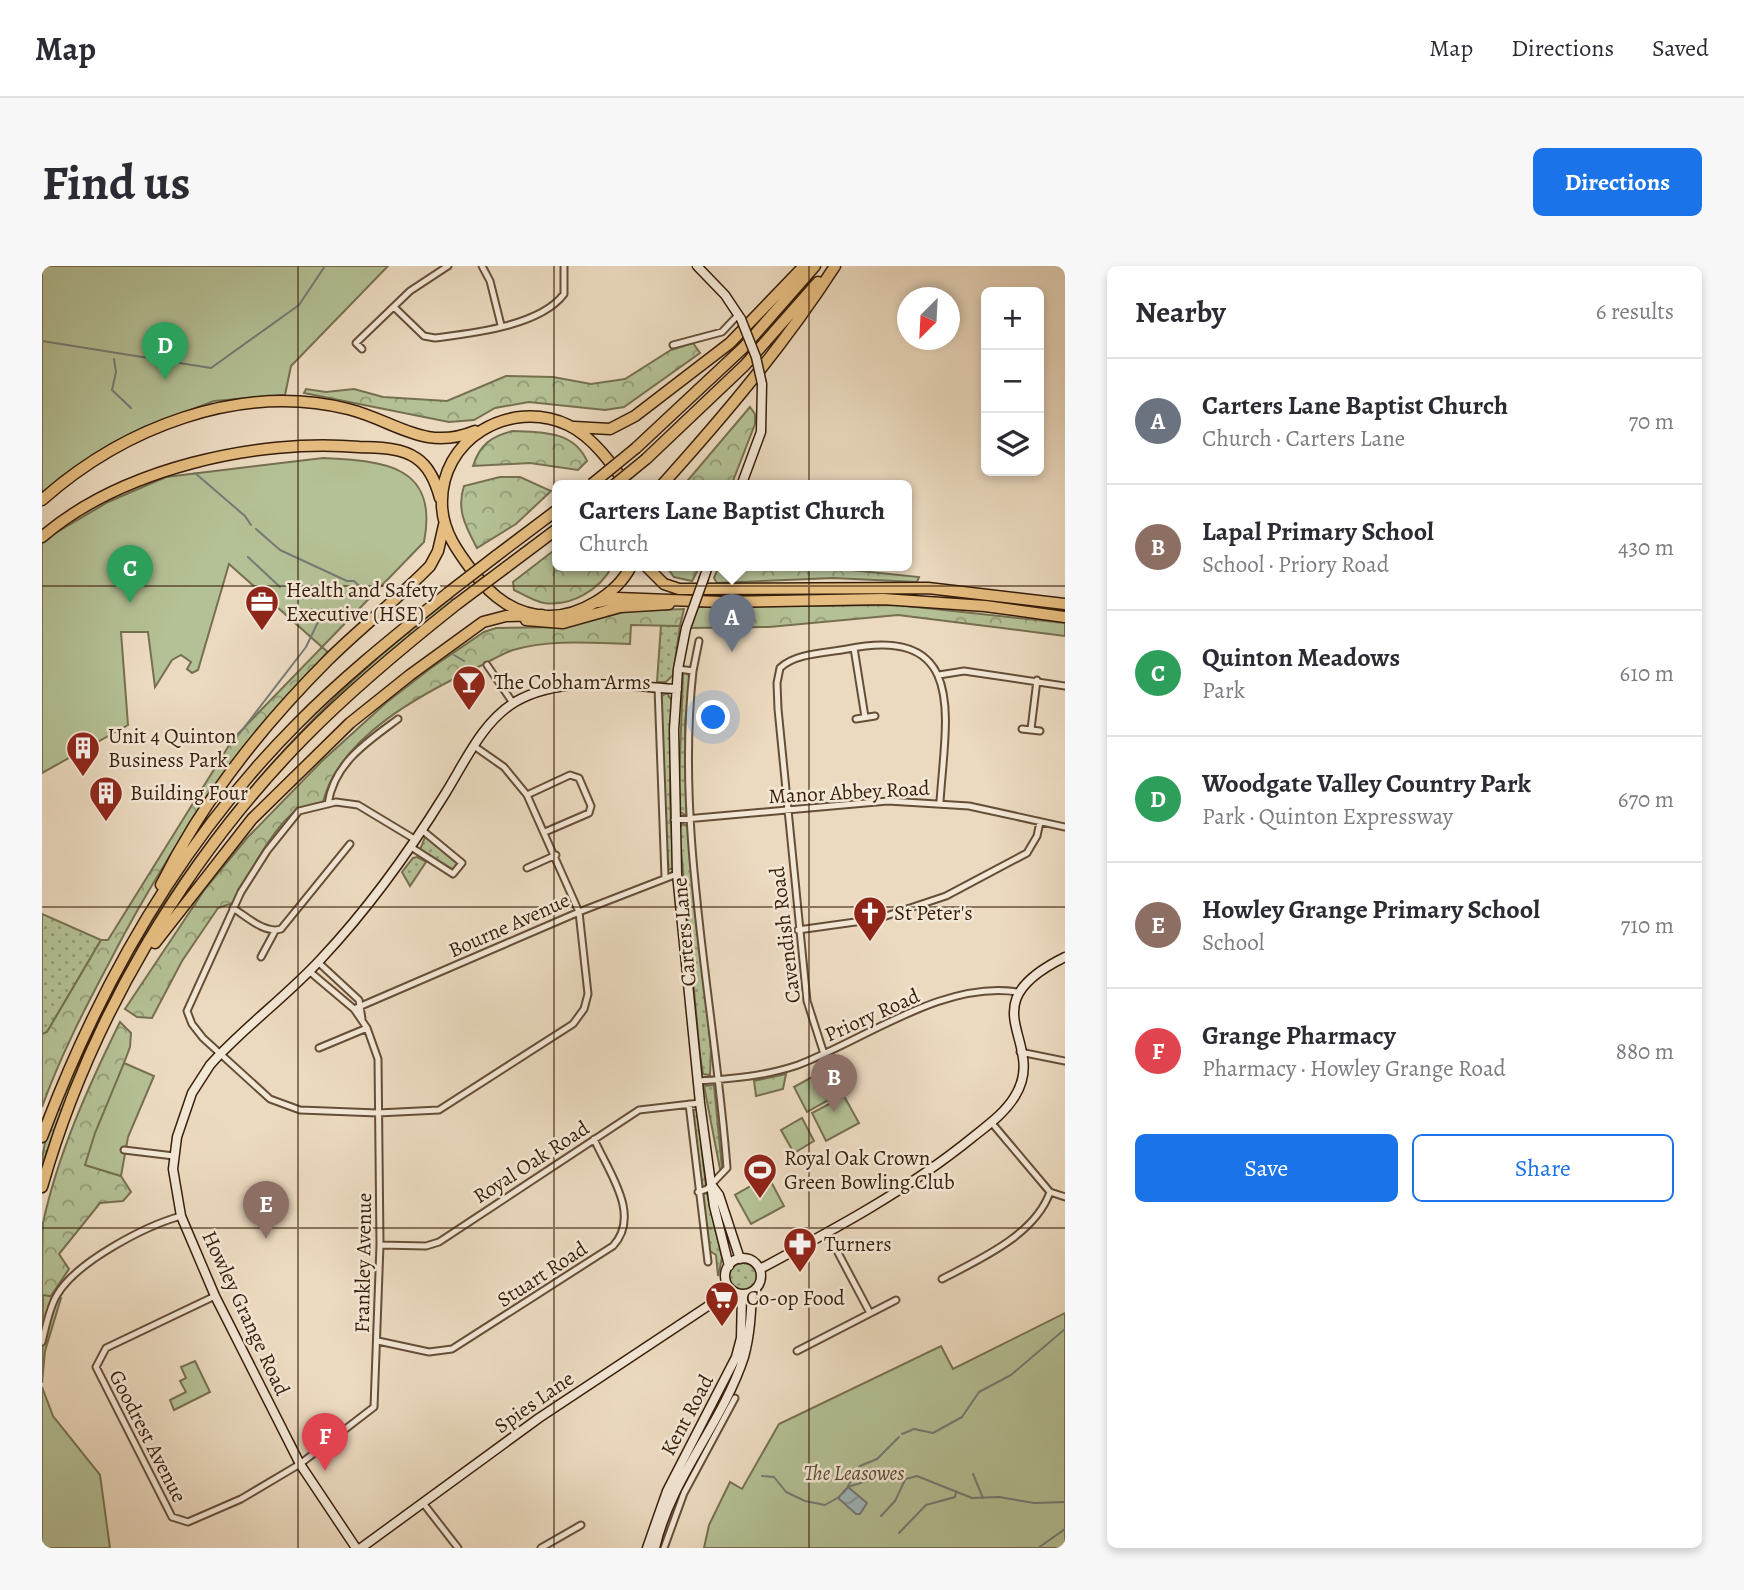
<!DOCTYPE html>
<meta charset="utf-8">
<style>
:root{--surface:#fff;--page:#f7f7f7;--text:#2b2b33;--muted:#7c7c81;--line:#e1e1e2;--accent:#1a73e8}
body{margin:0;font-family:Alegreya,serif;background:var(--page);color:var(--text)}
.controls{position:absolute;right:21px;top:21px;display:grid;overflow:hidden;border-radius:10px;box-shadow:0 4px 10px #0003}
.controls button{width:63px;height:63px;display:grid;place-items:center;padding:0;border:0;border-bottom:2px solid var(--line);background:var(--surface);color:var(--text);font:35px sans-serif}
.compass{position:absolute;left:855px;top:21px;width:63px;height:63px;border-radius:50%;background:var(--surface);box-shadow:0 4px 10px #0003;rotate:204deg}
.you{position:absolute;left:672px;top:452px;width:24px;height:24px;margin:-18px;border:5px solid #fff;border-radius:50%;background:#1a73e8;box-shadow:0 0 0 10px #1a73e833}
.badge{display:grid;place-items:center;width:46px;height:46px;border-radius:50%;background:var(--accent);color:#fff;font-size:23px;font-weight:700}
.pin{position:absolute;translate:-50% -58px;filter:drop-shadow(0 2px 4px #0008)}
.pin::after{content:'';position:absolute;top:37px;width:24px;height:21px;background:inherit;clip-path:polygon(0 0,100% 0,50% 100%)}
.popup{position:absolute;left:510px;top:214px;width:360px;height:91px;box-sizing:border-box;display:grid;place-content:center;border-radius:10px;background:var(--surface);filter:drop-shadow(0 2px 5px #0005);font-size:23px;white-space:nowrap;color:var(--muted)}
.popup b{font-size:26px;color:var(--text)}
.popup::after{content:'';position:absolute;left:50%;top:100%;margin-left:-14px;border:14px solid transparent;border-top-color:var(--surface)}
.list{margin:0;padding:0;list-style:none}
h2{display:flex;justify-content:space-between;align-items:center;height:91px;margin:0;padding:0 28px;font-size:30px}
h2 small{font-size:23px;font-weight:400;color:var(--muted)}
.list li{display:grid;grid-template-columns:46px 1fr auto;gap:21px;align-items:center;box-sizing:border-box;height:126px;padding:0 28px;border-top:2px solid var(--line)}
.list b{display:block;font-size:26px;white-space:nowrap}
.list p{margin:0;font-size:23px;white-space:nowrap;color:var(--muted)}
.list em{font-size:23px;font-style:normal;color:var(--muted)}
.actions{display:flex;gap:14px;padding:21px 28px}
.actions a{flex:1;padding:16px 0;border:2px solid var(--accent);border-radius:10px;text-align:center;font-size:24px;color:var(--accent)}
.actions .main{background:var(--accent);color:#fff}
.icon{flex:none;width:38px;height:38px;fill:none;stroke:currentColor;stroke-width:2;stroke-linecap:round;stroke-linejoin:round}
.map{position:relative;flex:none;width:1023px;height:1282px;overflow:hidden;border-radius:10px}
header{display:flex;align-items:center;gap:42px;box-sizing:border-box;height:98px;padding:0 35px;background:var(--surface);border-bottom:2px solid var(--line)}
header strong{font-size:33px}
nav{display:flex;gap:38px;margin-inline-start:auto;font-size:24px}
.intro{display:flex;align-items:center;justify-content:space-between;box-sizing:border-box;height:168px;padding:0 42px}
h1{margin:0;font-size:49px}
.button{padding:18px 32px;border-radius:10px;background:var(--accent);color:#fff;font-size:24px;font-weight:700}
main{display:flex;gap:42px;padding:0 42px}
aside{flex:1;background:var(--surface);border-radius:10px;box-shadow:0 4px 10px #0003}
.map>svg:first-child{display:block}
</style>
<header>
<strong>Map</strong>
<nav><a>Map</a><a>Directions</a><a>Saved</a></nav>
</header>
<div class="intro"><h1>Find us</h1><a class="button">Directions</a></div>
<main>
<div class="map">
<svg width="1023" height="1282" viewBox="0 0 1023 1282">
<defs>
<pattern id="grass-dots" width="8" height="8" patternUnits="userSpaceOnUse" patternTransform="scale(1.75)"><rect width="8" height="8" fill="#b4c095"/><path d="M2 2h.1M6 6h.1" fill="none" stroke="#939b78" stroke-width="1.8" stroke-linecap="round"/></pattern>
<pattern id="forest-crowns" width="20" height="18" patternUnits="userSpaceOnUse" patternTransform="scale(1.75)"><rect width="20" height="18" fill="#b4c095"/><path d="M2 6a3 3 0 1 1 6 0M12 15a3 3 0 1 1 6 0" fill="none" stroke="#939b78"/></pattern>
<pattern id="water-waves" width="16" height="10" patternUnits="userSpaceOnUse" patternTransform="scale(1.75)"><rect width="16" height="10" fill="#9fb7be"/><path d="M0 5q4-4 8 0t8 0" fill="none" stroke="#839499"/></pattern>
</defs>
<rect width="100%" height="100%" fill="#ecdac0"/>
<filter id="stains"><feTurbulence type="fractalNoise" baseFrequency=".00286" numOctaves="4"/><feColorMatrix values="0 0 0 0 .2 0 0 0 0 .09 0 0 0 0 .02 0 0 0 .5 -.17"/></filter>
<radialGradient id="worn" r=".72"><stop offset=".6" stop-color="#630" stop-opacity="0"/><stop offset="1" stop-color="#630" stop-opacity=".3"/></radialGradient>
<path fill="url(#grass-dots)" stroke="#767050" stroke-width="2" d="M409 332 411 335C265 448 155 573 68 736L64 734C151 575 264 442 409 332Z
M619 359 638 360 631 409 624 416H615Z
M644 406 648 411 643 457 645 550 636 545 641 408Z
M625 427 630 435 628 530 631 602 626 604 618 443 620 430Z
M641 558 647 561 669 782 668 809 661 808 658 789 637 562Z
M383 571 416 595 412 604 378 584Z
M375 591 384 596 368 620 360 606 371 592Z
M0 648 59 674 5 766 0 768Z
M57 749 60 750 33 811 0 899C0 859 40 787 57 749Z
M672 819 680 902 678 903 662 820Z
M650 844H655L664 920H659Z
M665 927 680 992 676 1010 674 989 668 985 658 928Z
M687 1011a14 14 0 1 1 28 0a14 14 0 1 1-28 0Z"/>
<path fill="url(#forest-crowns)" stroke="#767050" stroke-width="2" d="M651 77 658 87 582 141 563 144 487 136 453 142 432 154 407 156 262 127 264 123 284 126 312 123 341 131 405 135 464 110 511 111 549 118 583 113 629 84Z
M708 141 713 148V158L689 220H641Z
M471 165C500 166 532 165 545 195L536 204 488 197 431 200C438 178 450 170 471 165Z
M458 211H478L509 225 474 258 435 282C424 261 414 244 422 220Z
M515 282V300H570C559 323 529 341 502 337 492 335 481 328 472 324L471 316Z
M624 300H658L650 315 632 311Z
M677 300H770L877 311 875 316 791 312 675 317 672 312Z
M855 339 1023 357V370L856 349 727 361 649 362 656 341Z
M642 343 638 360 589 359 588 378C550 377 508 373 471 384 460 388 448 395 438 400 381 427 298 470 281 536 273 538 262 539 255 544 231 560 205 612 191 637L176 642 140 695 110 752 95 751 83 743 163 623 205 572 280 495 345 436 389 402 442 366 454 362 524 361 586 345Z
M280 381 286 386C197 480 126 582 67 697 42 744 18 791 0 841V768L5 766 59 674H66L191 473Z
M78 756 89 767 88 781 44 899 79 910 89 926 81 935 58 937 17 988 27 1003 9 1030 0 1060C0 1029 0 986 1 957 16 887 47 819 78 756Z
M744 808 741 823 714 830 712 815Z"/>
<path fill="#b4c095" stroke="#767050" stroke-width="2" d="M0 0H346L249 100 243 129 172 135 101 162 72 176 20 210 0 228Z
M281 192C342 195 397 199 382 276L280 381 187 298 156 404 150 407 145 403 149 396 139 389 130 394 113 421 106 366H79L86 459 0 507V275L66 236 124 211Z
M82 797 112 810 86 871 79 910 43 899 53 867Z
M790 800 803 825 765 846 752 821Z
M802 830 817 857 784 875 770 847Z
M760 852 772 875 752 887 739 864Z
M726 910 742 940 709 958 693 929Z
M1 1029 19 1032 3 1085 0 1117Z
M1023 1047V1282H662L667 1259 688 1216 700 1223 737 1158 899 1080 911 1103Z
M153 1095 168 1126 132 1144 128 1134 144 1126 138 1115 144 1112 139 1101Z
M0 1121 11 1150 58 1209 68 1282H0Z"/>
<path fill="url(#water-waves)" stroke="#767a76" stroke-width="2" d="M806 1221 825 1237 818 1248H814L796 1232Z"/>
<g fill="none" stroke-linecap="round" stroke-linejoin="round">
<path stroke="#767a76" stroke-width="2" d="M0 75 169 102 257 39 283 0
M72 93 74 106 70 124 89 142
M153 207 203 250 209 259
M214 263 238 284 305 315H312L330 332
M206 291 238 321
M412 389 422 395
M191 476 264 381 276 356 270 343
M860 1168 872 1163 891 1167 920 1151 937 1126 969 1109 1023 1063
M931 1208 941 1232
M720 1210 732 1211 744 1226 763 1235 783 1239 797 1231
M806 1220 818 1200 835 1193 857 1171
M801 1227 806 1221 837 1211 860 1214 875 1210 930 1232 957 1231 992 1237 1023 1236
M839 1250 853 1235 863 1214
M857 1267 884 1239 913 1231 914 1225
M996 1282 1023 1263"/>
<g stroke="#654e38" stroke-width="9">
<path id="street" d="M440 0 448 15 459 59
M352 41 382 70 393 72C431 67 498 60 522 28V0
M631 79 680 66 696 49
M320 83 314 77 368 25 406 0
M812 382 823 451
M445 399 471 437
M636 403 651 405 657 375
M651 405C633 566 673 740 685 902L665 923 656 926
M897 409 922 405 1023 420
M616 422 623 611
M814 453 833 450
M980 463 998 465
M989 463 995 414
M485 529 528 509 537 512 549 540 547 547 503 566
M286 538C292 497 325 476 356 453
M632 554 846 535 927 540 1023 561
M374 574 316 539 294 536 257 545 225 585 199 626 145 745 150 758 161 772 228 833 258 844 336 847 397 844 531 758 542 743 546 728 537 646 485 529 462 501 432 480
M369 581 411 608 420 597 380 564
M485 602 514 589
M191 642C205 651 223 668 239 663L308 578
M756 664 835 653 904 630 985 587 995 570 998 556
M219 691 233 665
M276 696 317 734 320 753
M312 743 537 646 635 608
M277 782 325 762
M978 786 1023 795
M782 788 765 735 736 443 735 417 738 402C753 387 785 387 805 383 928 358 903 455 898 536
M655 815C689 813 724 810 756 799 824 773 902 714 976 726
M647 838 666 996
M949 856 1008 926 1023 931
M82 884 132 890
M785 966 828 1047
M338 979 384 980 397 976 597 844 658 837
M900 1013C938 993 993 969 1008 926
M173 1030 64 1082 54 1101 130 1251 146 1256 199 1233 258 1198 332 1141 338 979 336 793 325 762 312 743 267 705
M336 1075 387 1086 410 1083 571 980C600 949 566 905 552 873
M0 1076C4 1061 7 1042 15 1029 34 996 103 960 139 950
M755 1085 854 1034
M381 1237 416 1282
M499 1282 539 1259
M622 1282 642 1227 693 1132"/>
</g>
<g stroke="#381f0b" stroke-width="11">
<path id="secondary" d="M655 0 683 29 699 53
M699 220 719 166 720 118
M662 312 666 300
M644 362 636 403 632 464 635 608 658 837 672 940 687 1000
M671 921 677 929 698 993
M683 1010a18 18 0 1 1 36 0a18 18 0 1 1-36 0Z
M718 1003C791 964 866 924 931 871 946 859 963 847 973 830 1007 775 923 740 1023 691
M314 1282 258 1198 173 1030 139 950 131 903 135 871 150 827 168 799C202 761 244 731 279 693 326 643 367 586 403 528 423 496 440 456 473 436 518 409 584 420 635 423
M319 1282 497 1152 666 1040 686 1020
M605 1282 625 1225 694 1091 699 1072 700 1028
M613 1282C629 1212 680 1158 702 1091 708 1069 709 1048 710 1026"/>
</g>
<g stroke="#381f0b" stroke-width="13">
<path id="highway" d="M532 161 568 163 593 150 688 77 762 0
M594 182 701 82 773 0
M604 193 703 99 776 16
M585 220C570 198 551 171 526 159 468 132 397 173 400 240 401 266 416 286 431 306 450 331 473 349 506 350 537 351 575 328 589 300
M619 220C682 150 742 79 793 0
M0 234C81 162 197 116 306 143 354 155 382 186 433 165
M0 271C79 203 215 172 317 181 335 182 358 181 374 192 388 201 394 217 398 232
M454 290 515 244
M604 300 622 318 637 323 886 322 1023 338
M463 302 515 263
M556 336 575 332 680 336 841 333 943 340 1023 351
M484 354 521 357 578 341 627 338
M119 619C160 536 221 459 286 394 319 361 356 333 388 300L396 285 402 259
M113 677 210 553 308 457 368 409 441 356 464 350 500 349
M0 871C57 719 139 575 254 459 301 411 354 369 406 327
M0 921C47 755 142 594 263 471 310 423 362 380 415 338"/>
</g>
<use href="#street" stroke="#f3e7d6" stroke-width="5"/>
<use href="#secondary" stroke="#f3e7d6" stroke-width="8"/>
<use href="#highway" stroke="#e6bd80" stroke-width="10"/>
<g stroke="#381f0b" stroke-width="11" stroke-linecap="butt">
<path id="secondary-bridge" d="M699 53 714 91 720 118
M644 362 662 312"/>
</g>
<g stroke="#381f0b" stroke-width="13" stroke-linecap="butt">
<path id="highway-bridge" d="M550 218 594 182
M571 220 604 193
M406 327 454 290
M415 338 463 302"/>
</g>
<use href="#secondary-bridge" stroke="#f3e7d6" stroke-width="8"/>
<use href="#highway-bridge" stroke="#e6bd80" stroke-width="10"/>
</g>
<path fill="none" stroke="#381f0b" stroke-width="2" stroke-opacity="0.55" d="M256 0V1282M512 0V1282M767 0V1282M0 320H1023M0 641H1023M0 962H1023"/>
<defs>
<g id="office-pin" transform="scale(1.75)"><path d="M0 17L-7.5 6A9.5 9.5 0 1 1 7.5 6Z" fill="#8f2418" stroke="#f3e7d6"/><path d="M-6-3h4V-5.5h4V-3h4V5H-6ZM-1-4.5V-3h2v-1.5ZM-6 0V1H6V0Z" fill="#fff"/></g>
<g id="bar-pin" transform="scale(1.75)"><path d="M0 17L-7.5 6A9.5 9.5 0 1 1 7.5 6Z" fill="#8f2418" stroke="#f3e7d6"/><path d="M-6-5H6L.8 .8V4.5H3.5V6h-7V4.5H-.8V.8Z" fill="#fff"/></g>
<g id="building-pin" transform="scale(1.75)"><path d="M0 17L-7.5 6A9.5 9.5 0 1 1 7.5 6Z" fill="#8f2418" stroke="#f3e7d6"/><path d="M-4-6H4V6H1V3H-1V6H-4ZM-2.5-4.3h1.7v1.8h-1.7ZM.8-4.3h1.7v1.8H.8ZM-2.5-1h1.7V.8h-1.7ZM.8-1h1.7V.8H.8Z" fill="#fff"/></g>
<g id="church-pin" transform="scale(1.75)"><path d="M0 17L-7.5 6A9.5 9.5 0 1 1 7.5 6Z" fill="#8f2418" stroke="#f3e7d6"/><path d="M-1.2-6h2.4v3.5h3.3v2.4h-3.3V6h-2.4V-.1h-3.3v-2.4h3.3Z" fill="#fff"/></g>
<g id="stadium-pin" transform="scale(1.75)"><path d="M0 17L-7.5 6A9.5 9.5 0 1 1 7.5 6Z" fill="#8f2418" stroke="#f3e7d6"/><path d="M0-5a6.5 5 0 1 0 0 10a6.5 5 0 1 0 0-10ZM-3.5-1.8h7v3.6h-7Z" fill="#fff"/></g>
<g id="pharmacy-pin" transform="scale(1.75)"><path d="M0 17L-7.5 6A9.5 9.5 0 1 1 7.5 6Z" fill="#8f2418" stroke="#f3e7d6"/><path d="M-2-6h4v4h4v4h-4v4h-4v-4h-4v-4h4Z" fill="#fff"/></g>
<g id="supermarket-pin" transform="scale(1.75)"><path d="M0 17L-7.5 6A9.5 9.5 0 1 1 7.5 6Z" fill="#8f2418" stroke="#f3e7d6"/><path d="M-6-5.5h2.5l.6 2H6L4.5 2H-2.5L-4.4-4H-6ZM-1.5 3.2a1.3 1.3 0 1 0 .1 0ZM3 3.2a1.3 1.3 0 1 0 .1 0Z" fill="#fff"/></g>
</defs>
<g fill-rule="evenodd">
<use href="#office-pin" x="220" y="336"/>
<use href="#bar-pin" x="427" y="416"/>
<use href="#building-pin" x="41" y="482"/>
<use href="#building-pin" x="64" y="527"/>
<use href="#church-pin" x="828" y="647"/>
<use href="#stadium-pin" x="718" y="904"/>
<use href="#pharmacy-pin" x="758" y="978"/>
<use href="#supermarket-pin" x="680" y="1032"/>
</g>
<g text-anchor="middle" stroke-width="5" stroke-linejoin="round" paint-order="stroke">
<g font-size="21" fill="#381f0b" stroke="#f3e7d6" text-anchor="start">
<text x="244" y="331">Health and Safety<tspan x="244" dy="24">Executive (HSE)</tspan></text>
<text x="452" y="423">The Cobham Arms</text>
<text x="66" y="477">Unit 4 Quinton<tspan x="66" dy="24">Business Park</tspan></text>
<text x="88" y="534">Building Four</text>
<text x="852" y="654">St Peter's</text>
<text x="742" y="899">Royal Oak Crown<tspan x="742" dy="24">Green Bowling Club</tspan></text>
<text x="782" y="985">Turners</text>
<text x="704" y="1039">Co-op Food</text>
</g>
<g font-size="21" fill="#381f0b" stroke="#f3e7d6">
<text transform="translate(807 526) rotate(-3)" y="7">Manor Abbey Road</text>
<text transform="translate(467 659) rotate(-24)" y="7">Bourne Avenue</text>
<text transform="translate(642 666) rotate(-95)" y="7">Carters Lane</text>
<text transform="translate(743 669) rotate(-97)" y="7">Cavendish Road</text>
<text transform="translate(830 749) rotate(-24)" y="7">Priory Road</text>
<text transform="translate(489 896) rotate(-33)" y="7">Royal Oak Road</text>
<text transform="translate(321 997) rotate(-89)" y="7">Frankley Avenue</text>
<text transform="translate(500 1008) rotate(-33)" y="7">Stuart Road</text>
<text transform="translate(204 1047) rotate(65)" y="7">Howley Grange Road</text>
<text transform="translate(492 1136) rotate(-35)" y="7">Spies Lane</text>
<text transform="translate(645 1149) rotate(-62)" y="7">Kent Road</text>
<text transform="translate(106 1170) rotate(63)" y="7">Goodrest Avenue</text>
</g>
<g font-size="21" font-style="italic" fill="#5d4f34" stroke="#f3e7d6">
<text x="812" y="1214">The Leasowes</text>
</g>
</g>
<rect width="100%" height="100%" filter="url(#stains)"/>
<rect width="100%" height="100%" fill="url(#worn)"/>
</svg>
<div class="controls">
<button>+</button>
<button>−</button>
<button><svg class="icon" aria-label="layers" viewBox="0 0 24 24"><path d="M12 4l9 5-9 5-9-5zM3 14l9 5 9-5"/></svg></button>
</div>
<svg class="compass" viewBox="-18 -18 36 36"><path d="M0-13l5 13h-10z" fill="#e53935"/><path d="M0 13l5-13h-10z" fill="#7c7c81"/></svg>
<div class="you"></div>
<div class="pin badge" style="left:690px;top:386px;background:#6b7280">A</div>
<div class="popup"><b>Carters Lane Baptist Church</b>Church</div>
<div class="pin badge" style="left:792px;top:846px;background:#8d6e63">B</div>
<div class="pin badge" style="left:88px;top:337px;background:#2e9e5b">C</div>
<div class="pin badge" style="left:123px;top:114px;background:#2e9e5b">D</div>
<div class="pin badge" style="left:224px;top:973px;background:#8d6e63">E</div>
<div class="pin badge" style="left:283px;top:1205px;background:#e0444e">F</div>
</div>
<aside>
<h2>Nearby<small>6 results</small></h2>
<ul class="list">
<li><span class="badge" style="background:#6b7280">A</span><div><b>Carters Lane Baptist Church</b><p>Church · Carters Lane</p></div><em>70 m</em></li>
<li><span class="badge" style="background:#8d6e63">B</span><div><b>Lapal Primary School</b><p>School · Priory Road</p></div><em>430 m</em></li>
<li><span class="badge" style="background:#2e9e5b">C</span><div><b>Quinton Meadows</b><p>Park</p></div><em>610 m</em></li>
<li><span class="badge" style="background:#2e9e5b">D</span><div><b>Woodgate Valley Country Park</b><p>Park · Quinton Expressway</p></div><em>670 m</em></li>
<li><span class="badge" style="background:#8d6e63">E</span><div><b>Howley Grange Primary School</b><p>School</p></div><em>710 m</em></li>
<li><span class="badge" style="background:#e0444e">F</span><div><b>Grange Pharmacy</b><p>Pharmacy · Howley Grange Road</p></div><em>880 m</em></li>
</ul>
<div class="actions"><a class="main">Save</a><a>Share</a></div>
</aside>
</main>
